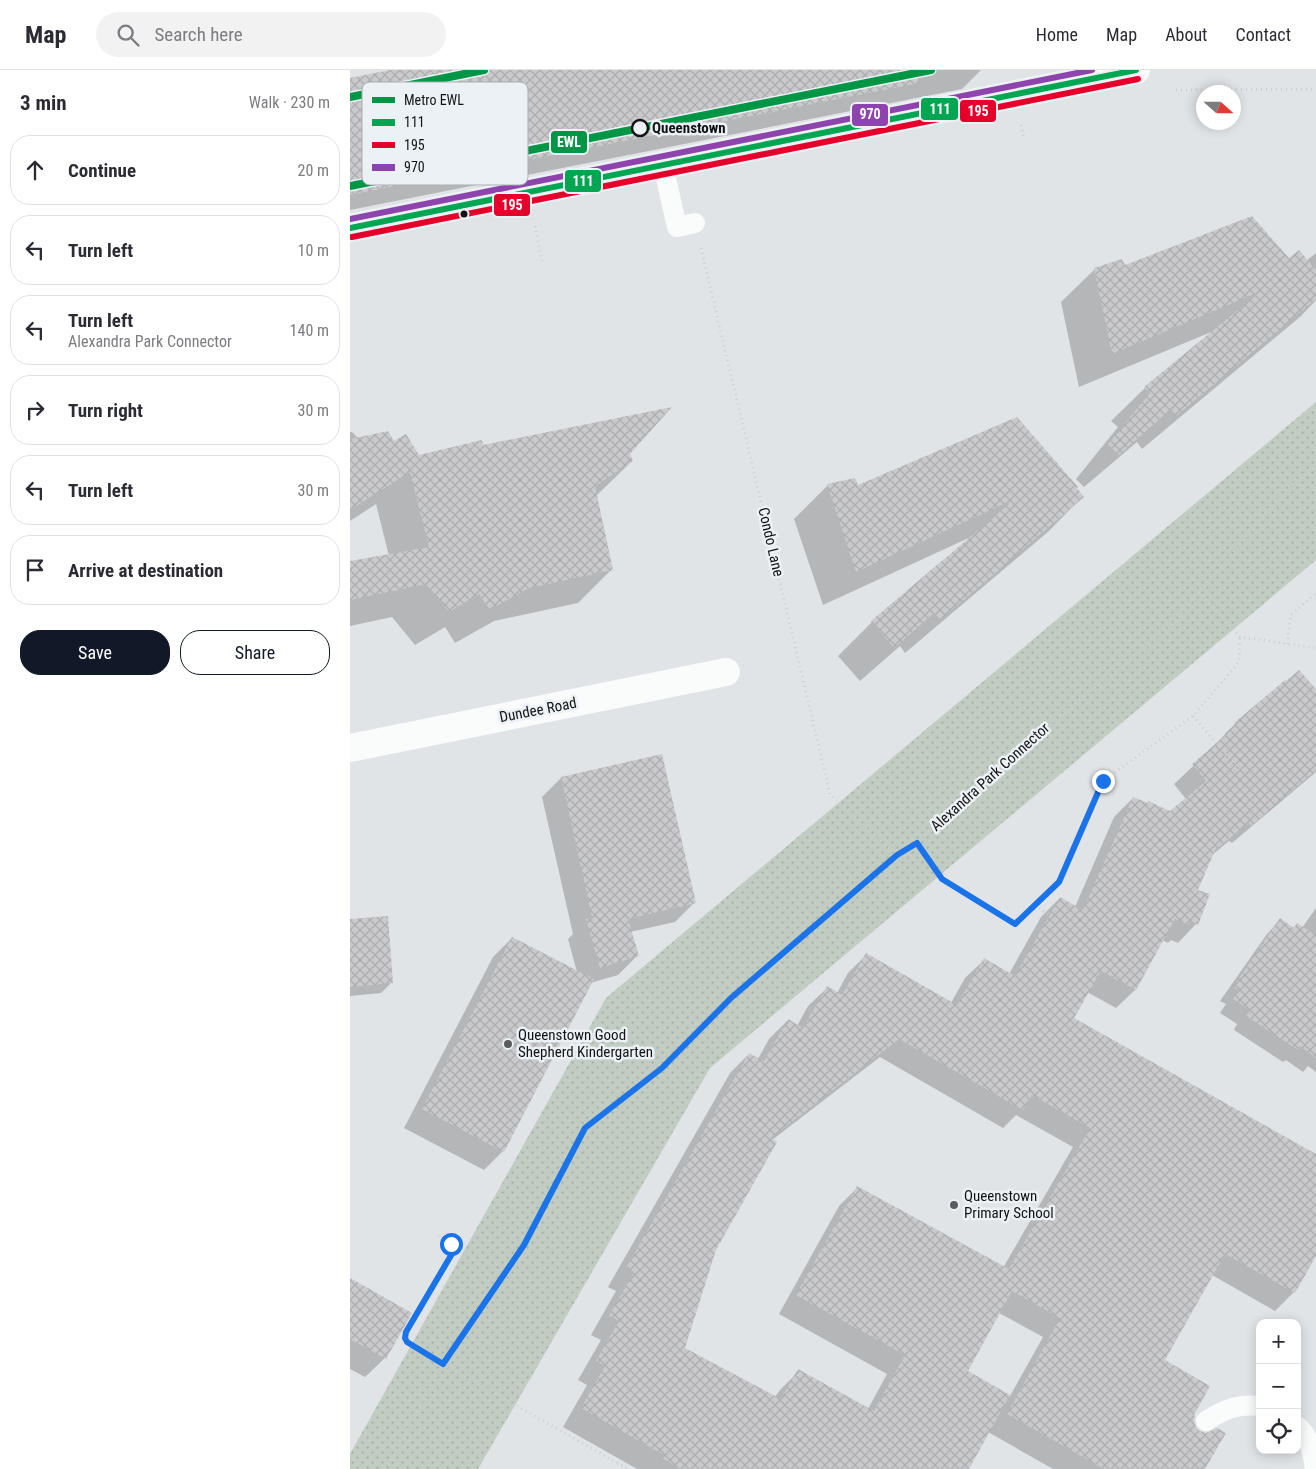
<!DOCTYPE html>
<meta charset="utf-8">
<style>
:root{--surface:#fff;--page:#f2f2f3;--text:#2b2b33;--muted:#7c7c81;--line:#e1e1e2;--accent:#111827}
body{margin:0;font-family:"Roboto Condensed",sans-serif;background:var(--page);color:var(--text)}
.controls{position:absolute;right:15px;bottom:15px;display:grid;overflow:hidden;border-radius:10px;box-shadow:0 2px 12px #0003}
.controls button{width:45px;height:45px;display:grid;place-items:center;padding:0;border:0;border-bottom:1px solid var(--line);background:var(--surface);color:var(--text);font:25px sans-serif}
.compass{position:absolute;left:846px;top:15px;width:45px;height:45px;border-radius:50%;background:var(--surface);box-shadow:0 2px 12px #0003;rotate:111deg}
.stop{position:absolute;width:15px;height:15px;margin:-11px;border:4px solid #1a73e8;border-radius:50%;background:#fff}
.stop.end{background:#1a73e8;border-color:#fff;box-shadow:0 1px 5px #0008}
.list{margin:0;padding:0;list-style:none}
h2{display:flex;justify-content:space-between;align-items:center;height:65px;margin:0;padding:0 20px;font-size:21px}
h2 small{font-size:16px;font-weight:400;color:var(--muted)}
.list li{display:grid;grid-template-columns:32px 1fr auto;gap:15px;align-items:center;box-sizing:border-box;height:70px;margin:0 10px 10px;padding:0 10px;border:1px solid var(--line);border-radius:20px}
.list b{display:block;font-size:19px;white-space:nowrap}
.list p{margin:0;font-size:16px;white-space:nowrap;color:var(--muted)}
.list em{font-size:16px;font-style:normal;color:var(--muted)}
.actions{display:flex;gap:10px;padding:15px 20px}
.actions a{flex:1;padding:11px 0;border:1px solid var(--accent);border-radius:20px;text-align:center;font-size:18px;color:var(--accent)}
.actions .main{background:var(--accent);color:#fff}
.icon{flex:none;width:28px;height:28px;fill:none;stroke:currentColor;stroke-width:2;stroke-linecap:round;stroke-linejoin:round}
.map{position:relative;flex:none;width:966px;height:1399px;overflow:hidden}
header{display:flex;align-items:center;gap:30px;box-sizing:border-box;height:70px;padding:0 25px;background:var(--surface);border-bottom:1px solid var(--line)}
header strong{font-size:24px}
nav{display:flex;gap:28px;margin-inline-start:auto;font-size:18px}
.search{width:350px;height:45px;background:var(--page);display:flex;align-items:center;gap:12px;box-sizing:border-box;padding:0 18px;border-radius:28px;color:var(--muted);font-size:19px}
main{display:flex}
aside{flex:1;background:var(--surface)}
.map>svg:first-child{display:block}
</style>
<header>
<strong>Map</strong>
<div class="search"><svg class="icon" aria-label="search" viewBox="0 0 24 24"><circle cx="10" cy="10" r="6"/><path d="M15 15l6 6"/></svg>Search here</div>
<nav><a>Home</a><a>Map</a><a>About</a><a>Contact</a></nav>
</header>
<main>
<aside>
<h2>3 min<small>Walk · 230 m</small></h2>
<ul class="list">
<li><svg class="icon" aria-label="ahead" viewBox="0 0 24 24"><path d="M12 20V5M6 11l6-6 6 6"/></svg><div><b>Continue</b></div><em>20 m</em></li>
<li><svg class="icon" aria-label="left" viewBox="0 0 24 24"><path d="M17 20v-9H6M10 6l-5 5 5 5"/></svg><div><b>Turn left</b></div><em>10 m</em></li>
<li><svg class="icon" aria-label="left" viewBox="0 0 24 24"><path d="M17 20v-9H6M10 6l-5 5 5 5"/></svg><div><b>Turn left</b><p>Alexandra Park Connector</p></div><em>140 m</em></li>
<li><svg class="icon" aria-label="right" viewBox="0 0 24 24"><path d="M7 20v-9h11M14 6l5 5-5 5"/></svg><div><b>Turn right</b></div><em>30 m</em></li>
<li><svg class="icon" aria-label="left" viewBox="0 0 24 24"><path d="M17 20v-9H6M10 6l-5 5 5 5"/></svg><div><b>Turn left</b></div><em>30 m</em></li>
<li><svg class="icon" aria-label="arrive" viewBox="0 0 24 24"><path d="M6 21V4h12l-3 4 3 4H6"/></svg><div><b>Arrive at destination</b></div></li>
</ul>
<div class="actions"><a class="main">Save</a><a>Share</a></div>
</aside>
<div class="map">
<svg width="966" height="1399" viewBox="0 0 966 1399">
<defs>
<pattern id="park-dots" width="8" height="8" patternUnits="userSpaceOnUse" patternTransform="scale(1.25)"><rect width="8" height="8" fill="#c1ccc2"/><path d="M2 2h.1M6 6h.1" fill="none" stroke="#a5aea6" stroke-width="1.8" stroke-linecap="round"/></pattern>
<pattern id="building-cross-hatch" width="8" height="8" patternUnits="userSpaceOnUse" patternTransform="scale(1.25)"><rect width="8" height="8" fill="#cacacc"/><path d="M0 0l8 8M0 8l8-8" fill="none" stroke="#acadae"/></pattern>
</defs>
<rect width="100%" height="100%" fill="#e1e4e7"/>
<path fill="url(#park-dots)" d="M966 332V490L360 998 128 1399H0V1384L256 928Z"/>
<path fill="#0003" fill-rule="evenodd" d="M47 0H631L612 19 0 140V9Z
M966 183V230L951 246 792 379 787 372 734 417 726 409 768 357 761 351 795 318 866 260 729 317 711 232 745 199 956 191Z
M0 362H2L8 368 43 373 68 386 132 377 279 384 282 391 246 426 261 500 228 533 144 551 105 573 95 557 65 575 42 547 0 556V493L39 486 26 434 0 451Z
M478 415 507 417 732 427 699 461 555 583 550 576 510 611 488 586 522 552 623 466 473 535 444 449Z
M935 611 966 621V702L882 773 879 771 862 785 846 821V854L828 873 821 870 818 873 812 870 785 920 766 938 737 922 723 948 966 1086V1183L944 1222 925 1241 862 1205 813 1290 842 1345 853 1399H703L638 1362 617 1399H287L213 1357 237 1315 228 1310 251 1270 241 1265 266 1221 258 1217 380 1003 399 984 408 989 419 969 438 950 447 956 458 936 477 918 487 923 498 903 516 885 601 933 615 908 634 890 659 904 691 847 710 828 725 837 764 747 783 728 797 734 799 732 820 742 836 729 824 714 857 683 885 654ZM530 987 653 1058 666 1045 723 1077 653 1198 507 1118 489 1136 429 1244 537 1304 518 1339 449 1301 430 1320 425 1327 333 1279 364 1179 422 1070ZM649 1243 693 1267 660 1326 616 1302Z
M211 708 344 833 325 852 280 862 287 886 268 905 240 913 153 1081 134 1100 54 1058 143 887 162 868 227 902 218 869 223 864 192 727Z
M966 838V1002L958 996 953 1002 936 990 933 992 884 960 887 954 870 943 876 934 870 931 917 864 930 850 943 859 947 854 952 858Z
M0 850 41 913 31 923 0 926Z
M0 1209 60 1244 35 1288 15 1307 0 1299Z"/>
<path fill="url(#building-cross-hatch)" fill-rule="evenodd" d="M40 0H568L569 13 0 125V8Z
M902 146 939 188 949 180 966 200V229L826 346 821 339 769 385 758 374 800 323 794 317 911 221 762 284 744 198 772 189 775 195Z
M322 337 280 384 283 391 245 416 263 500 179 518 139 540 129 524 99 542 76 514 0 530V491L79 477 60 402 0 440V369L38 361 44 371 56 364 69 385 132 370 133 375Z
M667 347 728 417 727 418 734 427 590 550 584 543 544 578 521 551 659 434 658 432 506 502 477 414 505 408 508 415Z
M949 600 966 619V700L901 756 899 753 865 780 848 820 860 824 848 855 840 851 838 855 825 849 786 920 751 901 724 948 966 1084V1186L945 1223 875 1184 815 1290 860 1316 844 1345 845 1346 844 1351 846 1357 850 1361 856 1363 867 1358 876 1363 855 1399H754L657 1344 710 1248 662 1221 618 1301 660 1325 619 1399H331L312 1388 314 1385 231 1338 255 1296 246 1291 269 1251 259 1246 284 1202 276 1198 399 983 414 991 438 949 453 958 477 916 492 925 516 883 607 935 634 888 665 906 710 827 733 840 783 727 798 733V731L820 741 856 711 842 694 876 665 875 663 886 654 884 653 935 610 936 611ZM549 969 673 1040 682 1025 740 1058 659 1199 507 1116 446 1225 555 1285 524 1341 448 1299 431 1329 335 1278 366 1180 427 1072 421 1068Z
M312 684 346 833 278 849 289 886 250 898 236 849 242 847 211 707Z
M38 846 43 913 0 917V849Z
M930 848 944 858 947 853 966 865V988L950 976 948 980 896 946 900 940 883 929 888 920 883 917Z
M162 867 244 909 154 1082 72 1039Z
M0 1208 62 1243 36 1289 0 1269Z"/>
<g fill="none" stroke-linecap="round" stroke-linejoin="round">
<path stroke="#cdcfcf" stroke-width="3" stroke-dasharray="1 4" stroke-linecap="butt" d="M826 20 966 19
M671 55 674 68
M185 156 192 191
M351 178 480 724 547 785
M849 522 890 567 966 578
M937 574 941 545 966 523
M843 646 890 701
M567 773 592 809 665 854 709 812 753 711 843 646 889 592 890 567
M685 835 699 845
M88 1166 104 1177 103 1182 56 1262 55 1268 57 1272 93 1294 278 1399
M36 1399 93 1294 174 1175 235 1058 312 999 381 927 547 785 567 773 697 656 812 565 886 480 937 417 966 396"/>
<path stroke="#fafbfb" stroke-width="20" d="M313 95 327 157 345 153
M856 1351C875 1339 887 1334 910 1336
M947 1356C960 1366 963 1384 965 1399"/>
<path stroke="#fafbfb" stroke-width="28" d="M0 678 376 602"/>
<path stroke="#fafbfb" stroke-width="28" d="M0 158 786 0"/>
<g stroke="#ecf1f6" stroke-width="10">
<path id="bus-1" d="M0 158 786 0"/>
</g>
<g stroke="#ecf1f6" stroke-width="10">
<path id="bus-2" d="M2 167 788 9"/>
</g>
<g stroke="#ecf1f6" stroke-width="10">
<path id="bus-3" d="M0 149 742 0"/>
</g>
<use href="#bus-1" stroke="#00a651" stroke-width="6"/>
<use href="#bus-2" stroke="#e4002b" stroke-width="6"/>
<use href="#bus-3" stroke="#8e44ad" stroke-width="6"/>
<g stroke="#ecf1f6" stroke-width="11">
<path id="metro-1" d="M0 27 134 0
M0 116 581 0"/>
</g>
<use href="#metro-1" stroke="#009645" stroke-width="8"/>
</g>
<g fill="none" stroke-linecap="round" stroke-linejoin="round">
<path stroke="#1a73e8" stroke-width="6" d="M101 1174 104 1177 103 1182 56 1262 55 1268 57 1272 93 1294 174 1175 235 1058 312 998 381 928 547 785 567 773 592 809 665 854 709 812 753 711"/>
</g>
<circle fill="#ecf1f6" stroke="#111314" stroke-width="2.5" cx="290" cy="58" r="8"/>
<circle fill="#111314" stroke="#ecf1f6" stroke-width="2" cx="114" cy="144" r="4.5"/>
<g fill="#5a5c5e" stroke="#ecf1f6" stroke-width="2">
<circle cx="158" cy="974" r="5"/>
<circle cx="604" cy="1135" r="5"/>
</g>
<g text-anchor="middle" stroke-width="5" stroke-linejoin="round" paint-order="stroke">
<g font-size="15" font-weight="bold" fill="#111314" stroke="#ecf1f6" text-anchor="start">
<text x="302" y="63">Queenstown</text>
</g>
<g font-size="15" fill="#111314" stroke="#ecf1f6">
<text transform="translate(421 472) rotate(77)" y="5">Condo Lane</text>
<text transform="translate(188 640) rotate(-11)" y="5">Dundee Road</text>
<text transform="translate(640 707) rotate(-42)" y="5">Alexandra Park Connector</text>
</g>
<g font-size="15" fill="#111314" stroke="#ecf1f6" text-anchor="start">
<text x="168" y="970">Queenstown Good<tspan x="168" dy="17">Shepherd Kindergarten</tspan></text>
<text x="614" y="1131">Queenstown<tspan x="614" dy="17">Primary School</tspan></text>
</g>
</g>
<rect x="12" y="12" width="166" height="103" rx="8" fill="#ecf1f6" stroke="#aaaeb2" stroke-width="1"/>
<rect x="22" y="27" width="23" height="6" fill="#009645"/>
<rect x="22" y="49" width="23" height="7" fill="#00a651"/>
<rect x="22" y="72" width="23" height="6" fill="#e4002b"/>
<rect x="22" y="94" width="23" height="7" fill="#8e44ad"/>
<g font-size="14" fill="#111314">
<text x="54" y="35">Metro EWL</text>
<text x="54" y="57">111</text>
<text x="54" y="80">195</text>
<text x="54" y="102">970</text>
</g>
<g stroke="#ecf1f6" stroke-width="2">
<rect x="570" y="27" width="39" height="24" rx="5" fill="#00a651"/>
<rect x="609" y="29" width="38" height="24" rx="5" fill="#e4002b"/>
<rect x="501" y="33" width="38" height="24" rx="5" fill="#8e44ad"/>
<rect x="200" y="60" width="38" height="24" rx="5" fill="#009645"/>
<rect x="214" y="99" width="38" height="24" rx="5" fill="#00a651"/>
<rect x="143" y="123" width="38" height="24" rx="5" fill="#e4002b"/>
</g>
<g font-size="14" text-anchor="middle" font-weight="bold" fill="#fff">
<text x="590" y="44">111</text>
<text x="628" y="46">195</text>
<text x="520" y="49">970</text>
<text x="219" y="77">EWL</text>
<text x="233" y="116">111</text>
<text x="162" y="140">195</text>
</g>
</svg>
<div class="controls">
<button>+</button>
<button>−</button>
<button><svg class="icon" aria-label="locate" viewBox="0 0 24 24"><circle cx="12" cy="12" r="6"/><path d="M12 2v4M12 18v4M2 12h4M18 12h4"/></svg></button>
</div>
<svg class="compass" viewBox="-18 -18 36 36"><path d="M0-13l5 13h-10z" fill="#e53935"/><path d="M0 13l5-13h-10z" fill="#7c7c81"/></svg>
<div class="stop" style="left:101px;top:1174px"></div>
<div class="stop end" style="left:753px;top:711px"></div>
</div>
</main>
